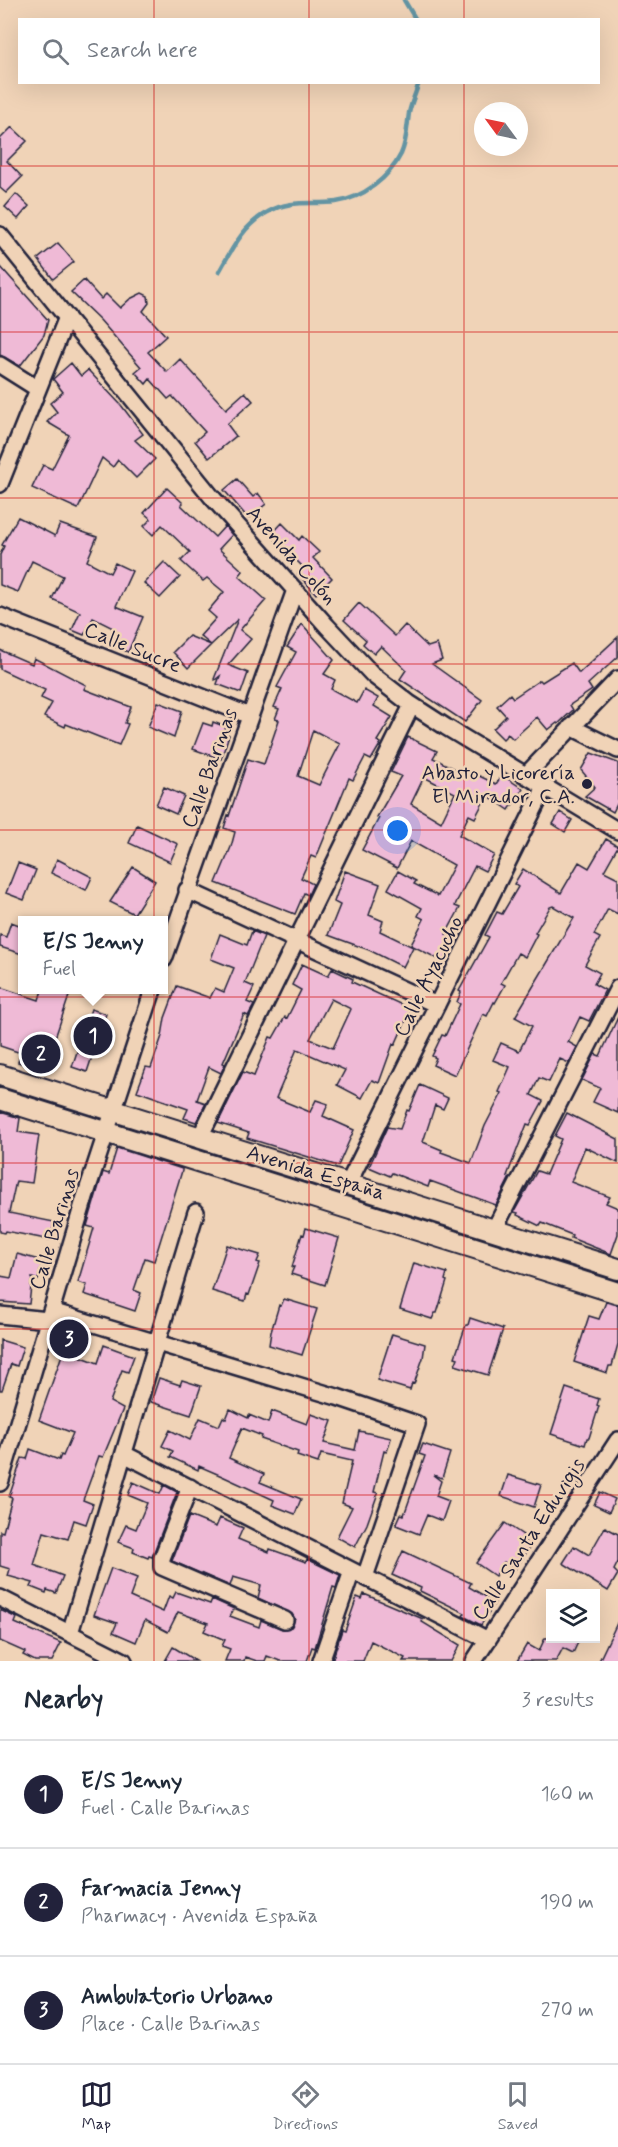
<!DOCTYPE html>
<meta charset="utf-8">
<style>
:root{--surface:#fff;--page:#f2f2f3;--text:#1f2937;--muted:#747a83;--line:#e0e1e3;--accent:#22223b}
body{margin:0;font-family:Mynerve,sans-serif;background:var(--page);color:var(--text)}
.controls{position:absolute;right:18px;bottom:18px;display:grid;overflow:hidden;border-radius:0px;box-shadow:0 6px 24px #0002}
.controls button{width:54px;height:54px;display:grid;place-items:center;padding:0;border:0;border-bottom:2px solid var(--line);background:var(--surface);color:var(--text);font:30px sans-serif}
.compass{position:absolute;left:474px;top:102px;width:54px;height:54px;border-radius:50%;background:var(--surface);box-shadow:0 6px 24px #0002;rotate:303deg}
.you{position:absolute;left:398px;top:831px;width:21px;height:21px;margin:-15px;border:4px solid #fff;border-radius:50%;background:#1a73e8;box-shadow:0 0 0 9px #1a73e833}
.badge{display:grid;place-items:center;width:39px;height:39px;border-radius:50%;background:var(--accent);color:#fff;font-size:20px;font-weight:700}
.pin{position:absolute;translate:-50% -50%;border:3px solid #fff;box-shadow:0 2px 6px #0006}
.popup{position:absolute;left:18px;top:916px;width:150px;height:78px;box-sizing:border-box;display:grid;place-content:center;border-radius:0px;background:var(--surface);filter:drop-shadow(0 2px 4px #0005);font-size:20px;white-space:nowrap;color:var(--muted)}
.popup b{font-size:22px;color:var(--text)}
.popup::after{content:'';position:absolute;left:50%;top:100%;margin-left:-12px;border:12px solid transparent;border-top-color:var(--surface)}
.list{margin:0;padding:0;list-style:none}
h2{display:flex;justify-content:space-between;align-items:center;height:78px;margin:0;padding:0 24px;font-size:26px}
h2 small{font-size:20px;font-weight:400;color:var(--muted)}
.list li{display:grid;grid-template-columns:39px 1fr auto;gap:18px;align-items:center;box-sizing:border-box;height:108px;padding:0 24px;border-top:2px solid var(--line)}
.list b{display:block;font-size:22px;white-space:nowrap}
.list p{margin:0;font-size:20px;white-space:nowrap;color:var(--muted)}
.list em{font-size:20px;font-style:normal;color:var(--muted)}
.icon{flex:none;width:33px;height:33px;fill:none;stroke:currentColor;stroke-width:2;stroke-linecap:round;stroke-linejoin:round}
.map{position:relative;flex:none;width:618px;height:1661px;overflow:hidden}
.search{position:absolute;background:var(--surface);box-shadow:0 6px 24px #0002;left:18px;right:18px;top:18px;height:66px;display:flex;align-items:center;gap:15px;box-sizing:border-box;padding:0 21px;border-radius:0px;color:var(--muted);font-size:22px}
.sheet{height:402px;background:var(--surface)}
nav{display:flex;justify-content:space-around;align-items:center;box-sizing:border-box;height:84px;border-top:2px solid var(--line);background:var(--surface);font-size:16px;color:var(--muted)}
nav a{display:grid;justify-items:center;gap:3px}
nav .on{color:var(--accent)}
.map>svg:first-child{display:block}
</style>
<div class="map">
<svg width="618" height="1661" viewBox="0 0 618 1661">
<rect width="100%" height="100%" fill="#f0d3b7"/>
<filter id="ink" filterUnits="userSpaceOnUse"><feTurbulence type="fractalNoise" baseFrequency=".0167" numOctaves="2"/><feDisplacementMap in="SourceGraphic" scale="12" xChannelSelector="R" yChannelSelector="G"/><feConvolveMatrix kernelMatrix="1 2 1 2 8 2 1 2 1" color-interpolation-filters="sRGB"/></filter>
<g filter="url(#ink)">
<path fill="#a8ecb6" stroke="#658778" stroke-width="1.5" d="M0 1082 104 1118 101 1122 0 1092Z
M138 1126 618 1276V1285L136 1133 135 1131Z"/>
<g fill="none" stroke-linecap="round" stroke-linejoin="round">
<path stroke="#6394a3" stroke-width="4.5" d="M404 0 416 20
M219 272C232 249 244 224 268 212 290 199 312 205 336 202 363 198 389 178 401 154 407 141 407 127 409 113 411 103 416 93 419 82"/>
</g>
<path fill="#efbad6" stroke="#22223b" stroke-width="1.5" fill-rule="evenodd" d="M12 127 27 141 7 161 22 177 6 193 0 188V139Z
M16 194 29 206 18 219 5 207Z
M58 243 74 262 53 279 38 259Z
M0 266 48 320 44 335 20 366 0 355Z
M84 280 101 299 106 294 120 308 130 299 142 293 148 296 149 303 143 311 166 336 148 352 167 372 180 359 226 409 245 392 253 401 227 424 236 436 209 458 195 441 205 432 172 396 168 399 150 379 146 384 135 372 141 367 100 320 71 292Z
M71 363 81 376 88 370 121 405 143 434 135 440 155 459 136 478 118 460 113 467 102 458 78 509 32 488 43 465 52 469 69 435 47 422 57 412 50 403 63 392 53 379Z
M237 479 253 497 258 493 266 504 248 518 224 490Z
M167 488 183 503 181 505 215 537 225 526 232 535 219 549 243 571 239 576 266 600 240 630 251 639 228 665 248 673 241 693 217 684 220 676 215 680 214 679 238 619 211 645 200 636 216 618 208 611 224 592 207 578 203 581 181 561 190 552 162 525 153 535 144 526 151 519 144 513Z
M18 517 55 536 60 524 97 537 87 561 110 573 115 563 132 571 116 606 143 617 128 652 109 644 115 629 93 618 84 635 72 630 80 612 52 599 63 576 32 561 18 592 0 585V555L4 546 2 545Z
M282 523 299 540 302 536 319 552 313 558 332 578 316 594 298 574 304 568 271 535Z
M164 562 180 577 160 598 144 583Z
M359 603 395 636 405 625 428 647 437 644 442 660 432 664 482 700 465 722 400 679 406 670 381 646 374 654 363 644 366 640 344 620Z
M302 624 334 660 324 674 335 680 331 689 357 703 364 690 378 698 374 706 392 717 377 741 381 743 371 760 365 757 353 780 349 778 316 858 311 856 301 878 313 884 308 895 304 893 295 914 216 883 231 847 235 832 224 828 228 815 229 816 248 759 264 764 279 720 275 719 279 709 274 707 282 689 277 687 296 652 287 647ZM313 730 340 744 319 785 298 776Z
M189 636 211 645 188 668 173 652Z
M618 637V657L588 684 592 690 570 705 573 710 558 724 557 723 548 730 537 717 513 739 508 734 503 739 493 729 506 716 497 706 510 694 513 698 540 680 542 682 572 663 579 673Z
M0 650 32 664 34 658 86 685 84 689 131 707 125 723 128 724 119 745 66 724 65 727 44 717 52 703 41 698 45 690 0 669Z
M158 702 182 711 174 738 148 727Z
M213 722 226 727 224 733 229 735 221 759 193 749 203 723 212 726Z
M408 737 437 751 433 758 471 777 473 773 496 784 502 775 523 789 509 810 487 795 475 818 469 815 459 835 494 855 485 871 475 866 456 903 455 906 460 908 446 934 456 939 444 962 411 945 424 919 418 916 422 908 388 889 398 871 416 881 414 884 438 896 454 865 411 841 397 868 362 850 379 818 377 817 401 776 391 772ZM424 777 455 793 441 822 411 804Z
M591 753 618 763V802L613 812 585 796 595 787 581 770Z
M164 787 184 796 176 814 156 805Z
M560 812 572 820 565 832 553 824Z
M137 825 178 844 170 862 129 843Z
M606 839 618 846 604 871 618 878V914L608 909 594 935 600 938 585 965 600 973 594 984 605 990 589 1021 580 1017 568 1042 577 1047 569 1063 560 1059 549 1082 539 1078 531 1095 543 1101 530 1125 527 1124 507 1176 510 1177 496 1205 430 1181 428 1187 392 1173 390 1176 369 1167 387 1127 400 1129 407 1110 409 1111 420 1085 448 1098 443 1109 435 1105 423 1142 442 1150 441 1152 471 1163 485 1126 502 1093 499 1092 510 1067 493 1060 501 1043 519 1051 532 1026 515 1017 574 918 553 906 550 907 535 933 537 934 525 957 518 953 501 983 505 985 495 1003 494 1002 487 1016 483 1014 455 1075 433 1065 436 1058 432 1056 442 1035 445 1036 460 1004 457 1002 461 992 459 991 489 937 485 935 497 912 502 914 518 887 514 884 523 869 561 893 579 862 589 868Z
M57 859 92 877 86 890 51 873Z
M18 863 36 870 24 900 6 893Z
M133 867 155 881 134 914 110 902Z
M345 871 380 884 369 915 383 921 380 931 413 947 403 967 369 950 328 935 340 905 334 902Z
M11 922 22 926V954L0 947V935L6 937Z
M252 931 264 936 245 983 254 987 247 1002 254 1005 248 1016 244 1014 223 1063 225 1064 221 1073 209 1067 197 1100 206 1103 196 1122 184 1118 188 1109 137 1091 146 1067 151 1068 162 1036 165 1018 177 986 210 998 215 988 224 992 234 968 211 959 220 934 247 945Z
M302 964 328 976 332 969 353 979 352 982 411 1009 395 1045 393 1044 379 1083 372 1080 362 1098 337 1085 345 1070 297 1049 276 1098 310 1112 316 1100 328 1104 323 1116 354 1130 338 1166 247 1138 249 1133 218 1123 243 1072 254 1076 270 1037 273 1038 285 1017 287 1018 301 990 292 985ZM331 999 351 1009 333 1048 310 1039Z
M0 987 39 1000 42 990H61L70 993 44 1071 18 1062 21 1053 0 1046Z
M91 1009 106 1014 87 1072 72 1067Z
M618 1017V1113L593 1102 600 1088 582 1080 595 1054 600 1056Z
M0 1112 20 1118 18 1132 39 1135 32 1183 16 1181 9 1213 54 1222 51 1240 6 1231 5 1233 0 1232Z
M567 1113 618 1139V1163L585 1147 571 1182 610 1197 606 1203 618 1208V1234L611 1254 571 1238 572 1235 542 1223 540 1226 517 1215 518 1213 514 1212 537 1171 546 1174 561 1139 555 1136Z
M117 1148 182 1169V1171L154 1261 145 1258 134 1290 141 1293 135 1311 84 1294 87 1285 78 1282 94 1228 87 1226 103 1172 109 1174Z
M306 1228 339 1238 325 1285 291 1274 294 1267H292L302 1234 304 1235Z
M227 1245 260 1255 257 1262 260 1263 249 1295 247 1294 245 1301 212 1291Z
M17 1254 43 1261 38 1280 32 1278 29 1304 0 1302V1276L11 1278Z
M414 1263 447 1273 445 1280 447 1281 437 1313H435L432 1319 400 1309Z
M284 1299 317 1309 302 1355 269 1345 271 1332 279 1305 281 1306Z
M606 1302 618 1305V1344L612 1366H609L607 1373 574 1362 589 1316 599 1319Z
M470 1318 503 1329 488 1375 455 1365 458 1358 455 1357 466 1325H468Z
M69 1329 76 1331 80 1338 74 1354 98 1363 104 1345 134 1356 128 1372 122 1370 110 1402 123 1409 103 1457 99 1456 83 1500 93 1504 86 1524 74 1520 68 1539 44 1532 34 1565 63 1576 56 1593 47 1590 46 1593 31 1587 33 1583 8 1576 10 1569 0 1566V1531L3 1532 12 1498 9 1497 22 1458 27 1459 30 1449 59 1460 61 1455 63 1456 73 1433 39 1420 64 1349 59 1339 62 1332Z
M392 1334 425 1344 423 1358 414 1384 412 1383 410 1390 377 1380Z
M0 1340 23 1347 17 1366 11 1364 2 1390H0Z
M159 1378 180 1385 182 1380 201 1386 191 1415 151 1402Z
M566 1388 599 1399 597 1405 599 1406 589 1438H587L585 1445 551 1434Z
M230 1409 248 1418 249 1415 268 1423 272 1411 307 1424 311 1414 332 1421 324 1443 355 1450 359 1431 391 1438 387 1452 384 1451 374 1492 378 1493 367 1524 355 1547 337 1537 352 1507 342 1503 352 1461 321 1454 318 1463 297 1456 298 1452 261 1439 262 1436 242 1428 229 1458 264 1474 260 1482 301 1499 295 1514 272 1505 274 1500 222 1476 199 1466 198 1470 170 1457 173 1451 162 1446 170 1430 190 1440 200 1418 219 1426 223 1417 226 1419Z
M423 1444 450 1453 442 1478 433 1475 441 1481 436 1496 449 1501 442 1521 427 1515 419 1534 396 1525 401 1514 404 1515 425 1456 419 1454Z
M508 1475 541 1485 534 1507 501 1496Z
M133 1482 160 1494 164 1485 177 1492 152 1557 149 1556 148 1558 133 1552 134 1548 118 1542 126 1525 136 1529 147 1503 128 1495Z
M600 1492 615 1499 609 1512 594 1505Z
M189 1516 216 1527 220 1518 243 1528 238 1539 269 1552 270 1549 306 1562 307 1559 340 1575 336 1588 333 1587 315 1648 312 1647 307 1661H280L267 1656 265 1661H257L245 1657 244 1661H225L230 1649 222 1646 225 1640 204 1631 208 1623 178 1612 168 1632 145 1620 136 1642 113 1632 117 1623 94 1615 111 1568 137 1578 130 1597 163 1612 169 1596 173 1598 176 1592 210 1604 212 1599 234 1609 230 1616 259 1627 261 1620 282 1629 291 1627 295 1619 292 1614 258 1598 261 1585 233 1577 230 1586 172 1561Z
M505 1523 523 1535 521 1539 531 1546 515 1569 504 1562 495 1576 476 1563Z
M605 1527 618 1534V1562L614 1570 618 1574 608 1591 563 1563 574 1546 589 1555Z
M403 1551 471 1583 469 1587 495 1602 481 1625 463 1616 465 1613 426 1594 420 1591 421 1588 392 1575Z
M364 1594 423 1619 422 1622 460 1645 451 1661H403L405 1658 371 1641 363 1661H332L342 1630 345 1631 357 1597 362 1599Z
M0 1610 17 1618 15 1623 61 1643 52 1661H35L23 1655 25 1652 0 1641Z
M618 1621V1661H599Z
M545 1638H580L573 1653 563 1648 556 1661H517L527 1644 539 1651Z
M173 1647 196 1661H165Z"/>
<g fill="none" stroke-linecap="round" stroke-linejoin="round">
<g stroke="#22223b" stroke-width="20">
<path id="minor" d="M0 235 211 496 327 626 373 675 409 703 446 727 618 831
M0 365 38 389
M0 484 67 317
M0 616 250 716
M571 727 618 750
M526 775 618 679
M187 890 437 1005
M164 959 295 590
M200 1137 412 705
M348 1184 545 787
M494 1230 618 988
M51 1311 337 1397 417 1424 365 1577
M0 1315 48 1320
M124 1454 488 1640
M0 1483 85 1197 153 990
M190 1487 162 1558V1567L285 1620
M0 1598 124 1661
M70 1633 196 1212
M321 1661 352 1571
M474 1661 618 1440"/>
</g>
<g stroke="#22223b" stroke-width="24">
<path id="major" d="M0 1075 618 1269
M0 1099 618 1293"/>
</g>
<use href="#minor" stroke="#f0d3b7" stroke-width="15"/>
<use href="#major" stroke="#f0d3b7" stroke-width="20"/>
</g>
</g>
<path fill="none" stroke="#d62828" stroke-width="1.5" stroke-opacity="0.55" d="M154 0V20M309 0V20M464 0V20M154 82V1661M309 82V1661M464 82V1661M0 166H618M0 332H618M0 498H618M0 664H618M0 830H618M0 997H618M0 1163H618M0 1329H618M0 1495H618"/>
<circle fill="#22223b" stroke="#f0d3b7" stroke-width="2" cx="587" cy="784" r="6"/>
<g text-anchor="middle" stroke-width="5" stroke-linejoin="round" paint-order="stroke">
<g font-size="21" fill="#22223b" stroke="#f0d3b7">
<text transform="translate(292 555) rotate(48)" y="7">Avenida Colón</text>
<text transform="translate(133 647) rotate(22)" y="7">Calle Sucre</text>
<text transform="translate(209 768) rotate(-70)" y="7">Calle Barinas</text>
<text transform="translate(428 976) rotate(-64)" y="7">Calle Ayacucho</text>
<text transform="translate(316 1172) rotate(17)" y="7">Avenida España</text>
<text transform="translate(54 1229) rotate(-73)" y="7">Calle Barinas</text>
<text transform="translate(528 1539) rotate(-57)" y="7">Calle Santa Eduvigis</text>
</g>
<g font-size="21" fill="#22223b" stroke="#f0d3b7" text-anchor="end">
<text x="575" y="779">Abasto y Licorería<tspan x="575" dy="24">El Mirador, C.A.</tspan></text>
</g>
</g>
</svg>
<div class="controls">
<button><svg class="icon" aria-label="layers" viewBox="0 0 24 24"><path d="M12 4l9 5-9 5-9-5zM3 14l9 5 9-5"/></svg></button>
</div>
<svg class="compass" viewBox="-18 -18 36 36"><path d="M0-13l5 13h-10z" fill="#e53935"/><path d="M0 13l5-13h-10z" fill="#747a83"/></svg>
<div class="you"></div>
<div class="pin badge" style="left:93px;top:1036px">1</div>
<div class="popup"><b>E/S Jenny</b>Fuel</div>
<div class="pin badge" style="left:41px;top:1054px">2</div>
<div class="pin badge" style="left:69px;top:1339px">3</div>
<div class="search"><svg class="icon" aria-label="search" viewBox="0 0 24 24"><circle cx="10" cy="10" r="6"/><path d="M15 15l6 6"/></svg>Search here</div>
</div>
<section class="sheet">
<h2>Nearby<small>3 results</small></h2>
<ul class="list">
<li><span class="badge">1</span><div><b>E/S Jenny</b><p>Fuel · Calle Barinas</p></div><em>160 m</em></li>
<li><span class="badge">2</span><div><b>Farmacia Jenny</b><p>Pharmacy · Avenida España</p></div><em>190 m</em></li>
<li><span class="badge">3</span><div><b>Ambulatorio Urbano</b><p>Place · Calle Barinas</p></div><em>270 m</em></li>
</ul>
</section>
<nav>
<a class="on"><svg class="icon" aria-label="map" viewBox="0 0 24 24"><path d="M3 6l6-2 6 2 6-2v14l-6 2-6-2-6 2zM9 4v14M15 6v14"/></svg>Map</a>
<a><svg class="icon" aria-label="directions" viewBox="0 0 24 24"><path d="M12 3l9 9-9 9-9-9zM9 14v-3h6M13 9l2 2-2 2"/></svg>Directions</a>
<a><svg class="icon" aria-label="saved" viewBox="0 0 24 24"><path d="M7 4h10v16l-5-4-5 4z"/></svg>Saved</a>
</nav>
